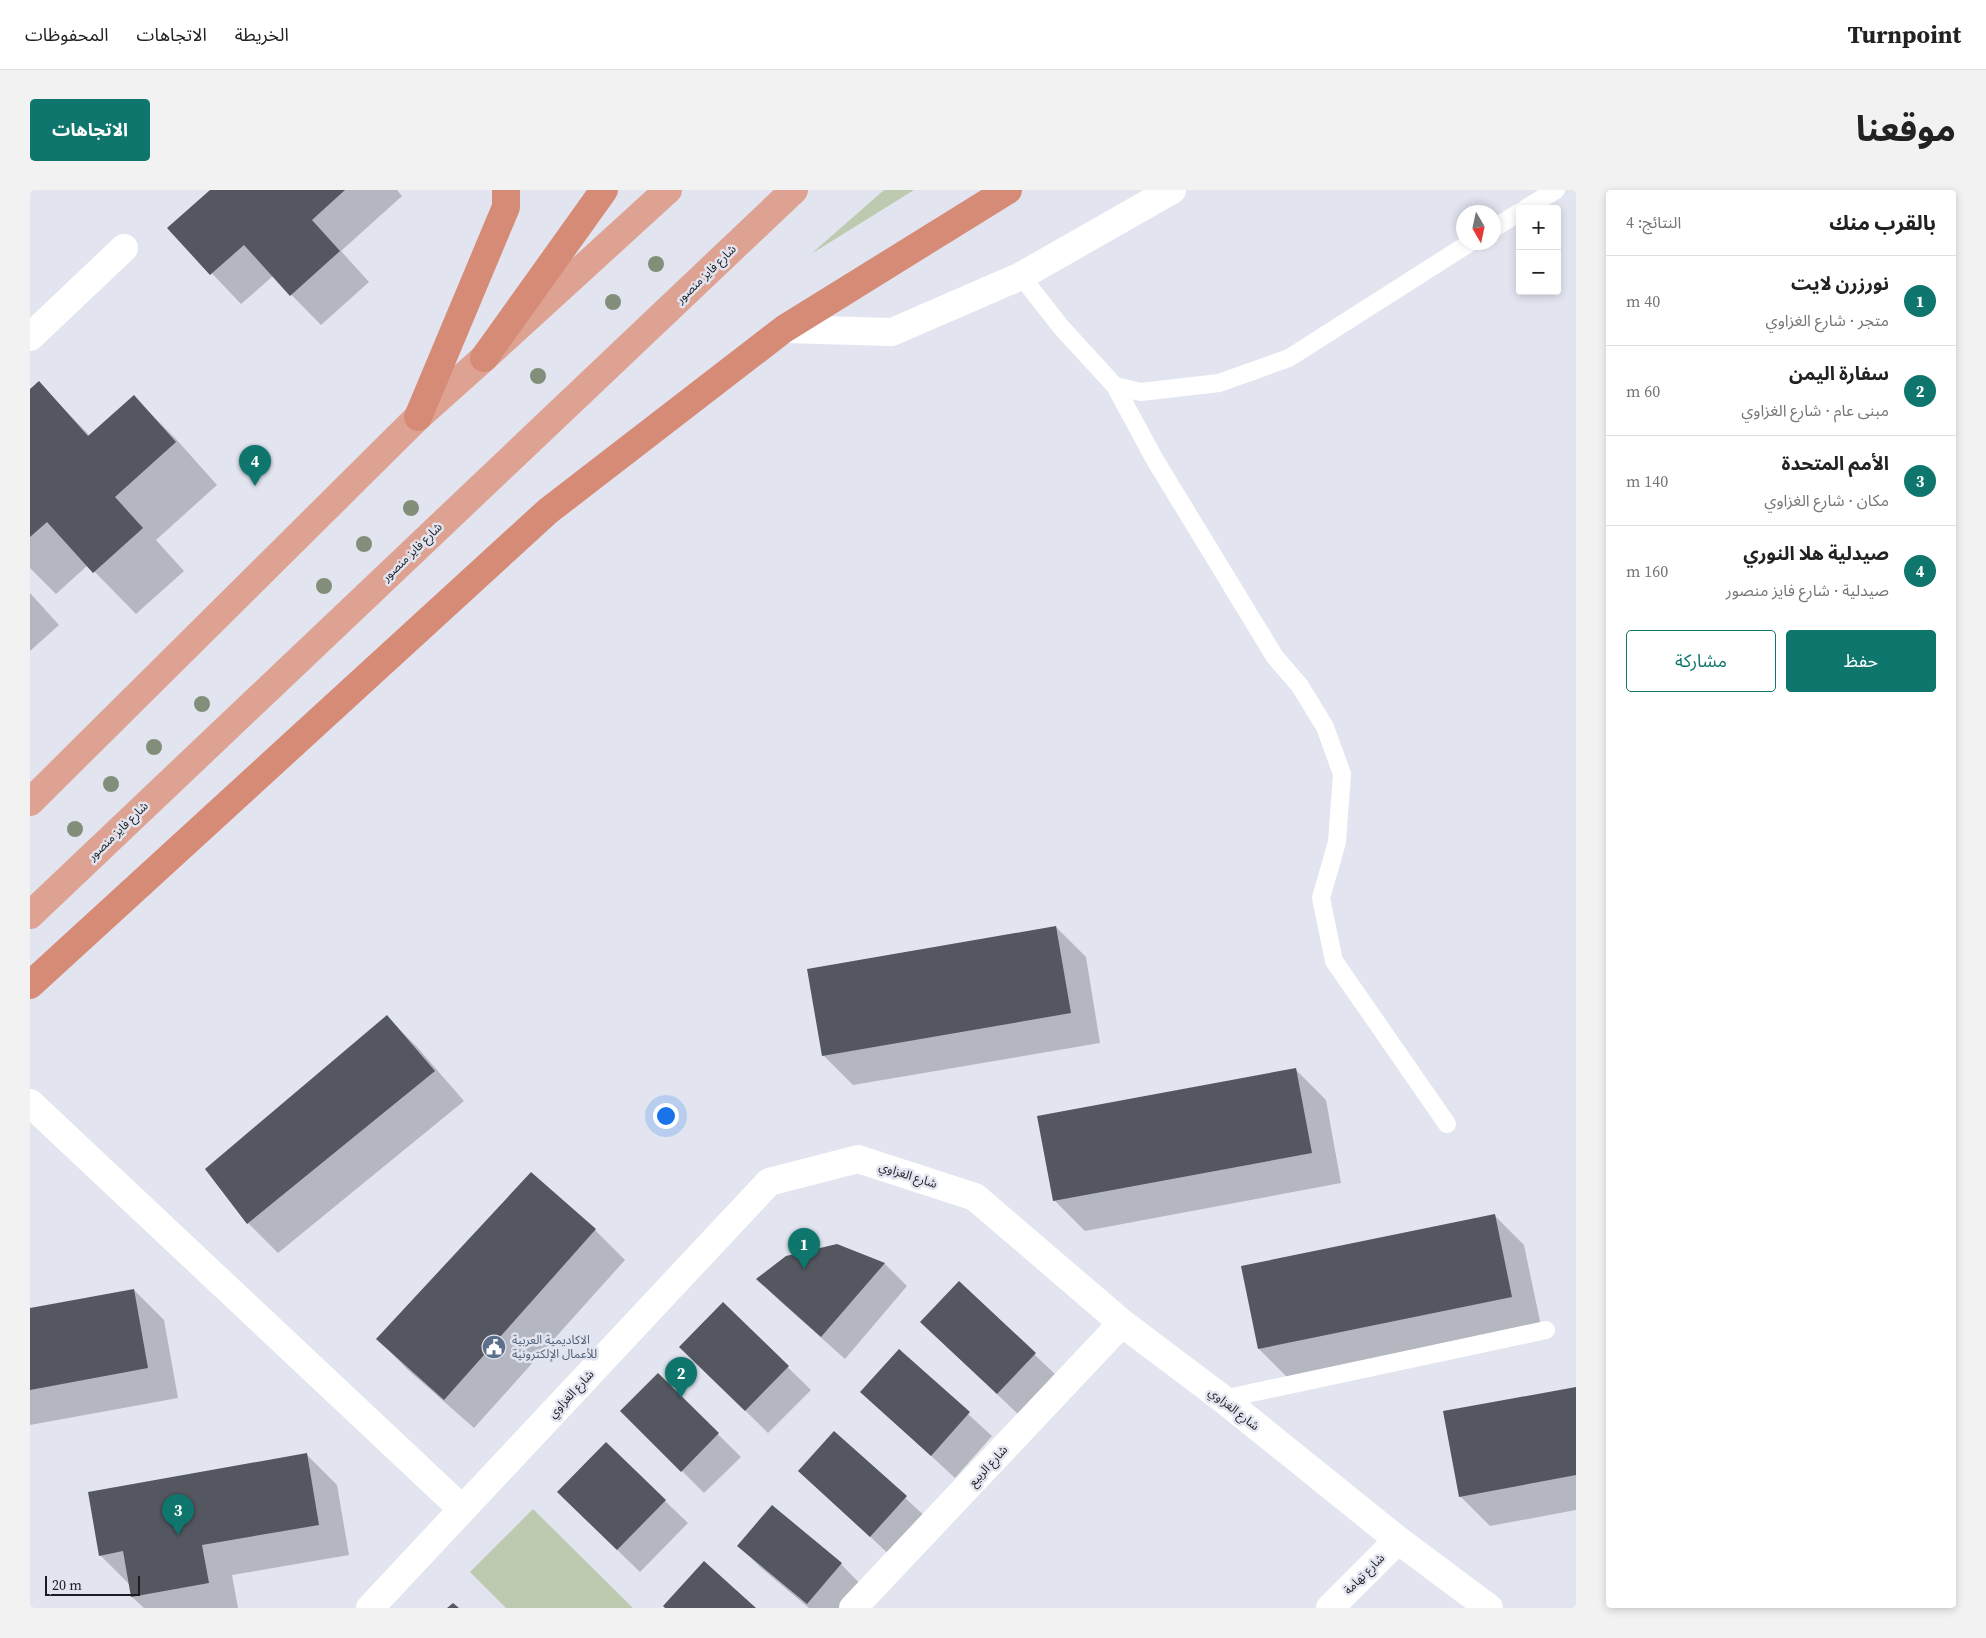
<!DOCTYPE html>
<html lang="ar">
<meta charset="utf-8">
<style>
:root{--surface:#fff;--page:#f2f2f2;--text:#222;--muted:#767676;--line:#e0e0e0;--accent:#0f766e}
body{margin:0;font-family:"Source Serif 4","Noto Sans Arabic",serif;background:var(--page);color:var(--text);direction:rtl}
.controls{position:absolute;right:15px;top:15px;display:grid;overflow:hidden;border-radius:5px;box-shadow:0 2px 8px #0003}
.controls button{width:45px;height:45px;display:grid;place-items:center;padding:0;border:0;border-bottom:1px solid var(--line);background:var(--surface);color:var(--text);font:25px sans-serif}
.compass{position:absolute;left:1426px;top:15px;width:45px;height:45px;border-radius:50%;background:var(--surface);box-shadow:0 2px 8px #0003;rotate:171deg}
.scale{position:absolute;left:15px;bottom:12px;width:95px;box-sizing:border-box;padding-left:5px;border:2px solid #1c1d21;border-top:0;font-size:14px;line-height:18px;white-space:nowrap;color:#1c1d21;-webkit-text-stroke:4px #e2e5f0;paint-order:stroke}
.you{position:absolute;left:635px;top:925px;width:18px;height:18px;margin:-12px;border:4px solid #fff;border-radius:50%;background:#1a73e8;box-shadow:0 0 0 8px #1a73e833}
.badge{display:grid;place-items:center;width:32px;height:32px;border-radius:50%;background:var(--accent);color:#fff;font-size:16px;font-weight:700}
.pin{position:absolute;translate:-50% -41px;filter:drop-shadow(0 1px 2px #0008)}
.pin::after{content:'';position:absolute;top:26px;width:18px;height:15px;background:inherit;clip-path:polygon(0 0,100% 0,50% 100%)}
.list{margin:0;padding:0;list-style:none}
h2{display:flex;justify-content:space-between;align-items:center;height:65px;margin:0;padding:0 20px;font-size:21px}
h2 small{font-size:16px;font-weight:400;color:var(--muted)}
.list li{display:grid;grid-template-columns:32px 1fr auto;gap:15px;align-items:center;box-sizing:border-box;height:90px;padding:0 20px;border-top:1px solid var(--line)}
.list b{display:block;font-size:19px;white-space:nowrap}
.list p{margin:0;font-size:16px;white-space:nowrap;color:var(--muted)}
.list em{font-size:16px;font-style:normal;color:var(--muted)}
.actions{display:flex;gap:10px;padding:15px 20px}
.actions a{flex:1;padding:11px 0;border:1px solid var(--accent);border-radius:5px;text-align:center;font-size:18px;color:var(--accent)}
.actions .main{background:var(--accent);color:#fff}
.map{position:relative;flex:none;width:1546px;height:1418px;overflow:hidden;direction:ltr;border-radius:5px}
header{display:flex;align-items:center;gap:30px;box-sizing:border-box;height:70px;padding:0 25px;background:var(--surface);border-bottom:1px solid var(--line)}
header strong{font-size:24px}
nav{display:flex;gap:28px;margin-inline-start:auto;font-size:18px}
.intro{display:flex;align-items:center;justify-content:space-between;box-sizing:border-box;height:120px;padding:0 30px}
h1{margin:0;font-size:35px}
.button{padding:12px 22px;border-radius:5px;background:var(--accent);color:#fff;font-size:18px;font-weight:700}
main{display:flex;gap:30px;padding:0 30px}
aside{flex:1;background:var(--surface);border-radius:5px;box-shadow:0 2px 8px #0003}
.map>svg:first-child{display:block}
</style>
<header>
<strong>Turnpoint</strong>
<nav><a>الخريطة</a><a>الاتجاهات</a><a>المحفوظات</a></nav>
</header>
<div class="intro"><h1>موقعنا</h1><a class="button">الاتجاهات</a></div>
<main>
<aside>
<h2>بالقرب منك<small>النتائج: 4</small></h2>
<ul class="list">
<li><span class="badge">1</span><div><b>نورزرن لايت</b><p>متجر · شارع الغزاوي</p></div><em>40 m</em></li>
<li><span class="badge">2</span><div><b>سفارة اليمن</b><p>مبنى عام · شارع الغزاوي</p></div><em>60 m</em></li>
<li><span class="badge">3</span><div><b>الأمم المتحدة</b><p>مكان · شارع الغزاوي</p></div><em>140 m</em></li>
<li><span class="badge">4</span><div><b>صيدلية هلا النوري</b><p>صيدلية · شارع فايز منصور</p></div><em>160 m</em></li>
</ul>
<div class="actions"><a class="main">حفظ</a><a>مشاركة</a></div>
</aside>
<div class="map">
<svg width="1546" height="1418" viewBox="0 0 1546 1418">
<rect width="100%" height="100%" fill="#e2e5f0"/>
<path fill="#becab0" d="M854 0H884L781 64Z
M503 1319 603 1418H476L440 1382Z"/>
<path fill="#0003" d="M181 0H367L372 6 311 61 339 92 291 135 243 86 211 114 139 38Z
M9 193 60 246 104 207 146 249 187 295 126 350 154 381 106 424 58 375 26 404 0 378V201Z
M0 403 29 435 0 461Z
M1026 737 1056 767 1070 853 823 895 793 865Z
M357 827 387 857 434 911 248 1063 218 1033 176 979Z
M1266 880 1296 910 1311 993 1055 1041 1025 1011 1009 927Z
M501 984 565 1040 595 1070 444 1238 377 1179 348 1149Z
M1464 1025 1494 1055 1511 1136 1259 1189 1229 1159Z
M807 1055 855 1074 877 1096 815 1169 751 1112 728 1090Z
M929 1093 1028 1187 990 1226 915 1155Z
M104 1100 134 1130 148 1208 0 1235V1119Z
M693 1114 781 1200 738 1243 674 1180Z
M869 1161 962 1246 925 1288 832 1202Z
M628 1185 711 1267 674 1303 592 1221Z
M1546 1199V1320L1460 1336 1430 1306Z
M804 1242 899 1330 864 1369 770 1281Z
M277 1265 307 1295 319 1365 202 1385 208 1418H114L102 1407 100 1395 70 1365Z
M635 1311 658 1333 610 1382 551 1325Z
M709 1356 811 1374 833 1397 815 1418H779L731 1378Z"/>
<path fill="#545760" d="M180 0H315L282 30 310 61 260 106 214 55 180 85 137 38Z
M9 191 58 246 104 205 146 252 85 307 113 338 63 383 17 332 0 347V199Z
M1026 736 1041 823 792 866 777 779Z
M357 825 405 881 217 1034 175 979Z
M1266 878 1282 963 1023 1011 1007 926Z
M501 982 566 1039 414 1210 346 1149Z
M1465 1024 1482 1107 1228 1159 1211 1076Z
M807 1054 855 1073 791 1147 726 1089 756 1066Z
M929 1091 1006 1163 967 1204 890 1132Z
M104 1099 118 1178 0 1200V1118Z
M693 1112 759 1176 715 1221 649 1157Z
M869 1159 940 1222 901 1266 830 1202Z
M628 1183 689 1243 651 1282 590 1221Z
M1546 1197V1285L1429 1307 1413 1221Z
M804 1241 877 1306 840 1347 768 1281Z
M576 1252 636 1310 587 1360 527 1302Z
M277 1263 289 1335 172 1355 179 1393 101 1407 93 1361 69 1366 58 1302Z
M742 1315 812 1373 777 1414 707 1356Z
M674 1371 726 1418H635L633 1416Z
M423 1413 429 1418H417Z"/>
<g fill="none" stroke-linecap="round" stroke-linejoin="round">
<path stroke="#fff" stroke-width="18" d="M1495 19 1526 0
M1464 38 1490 22
M991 86 1031 137 1085 196 1111 202 1189 193 1259 168 1441 52
M1085 196 1125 270 1245 467 1270 496 1295 537 1312 584 1307 652 1291 708 1304 771 1417 934
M1193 1209 1516 1140"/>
<path stroke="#fff" stroke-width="28" d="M754 139 862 142 991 86 1142 0
M0 147 94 58
M0 913 432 1319
M340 1418 739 992 828 969 945 1007 1092 1133 1193 1209 1368 1350 1459 1418
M823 1418 1092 1133
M1300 1418 1368 1350"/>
<path stroke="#dea292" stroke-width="28" d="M0 612 388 227 454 168 638 0
M0 725 764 0"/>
<path stroke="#d68b77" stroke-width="28" d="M454 168 574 0
M388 227 476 17V0
M0 795 518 321 754 139 978 0"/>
</g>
<g fill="#828e7a">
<circle cx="626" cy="74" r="8"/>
<circle cx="583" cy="112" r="8"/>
<circle cx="508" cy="186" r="8"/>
<circle cx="381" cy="318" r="8"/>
<circle cx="334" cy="354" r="8"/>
<circle cx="294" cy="396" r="8"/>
<circle cx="172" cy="514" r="8"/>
<circle cx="124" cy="557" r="8"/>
<circle cx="81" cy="594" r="8"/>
<circle cx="45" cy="639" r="8"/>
</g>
<defs>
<g id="civic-disc" transform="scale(1.25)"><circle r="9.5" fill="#5c6f8a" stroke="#e2e5f0"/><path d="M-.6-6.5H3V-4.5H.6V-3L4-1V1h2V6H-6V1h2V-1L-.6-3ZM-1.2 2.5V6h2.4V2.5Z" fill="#fff"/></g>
</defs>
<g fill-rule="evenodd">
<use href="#civic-disc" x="464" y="1157"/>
</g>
<g text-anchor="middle" stroke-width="5" stroke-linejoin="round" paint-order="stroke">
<g font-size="12" fill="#1c1d21" stroke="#e2e5f0">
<text transform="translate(676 84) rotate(-44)" y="4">شارع فايز منصور</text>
<text transform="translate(382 362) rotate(-44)" y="4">شارع فايز منصور</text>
<text transform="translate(88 641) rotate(-44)" y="4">شارع فايز منصور</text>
<text transform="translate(878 985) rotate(18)" y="4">شارع الغزاوي</text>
<text transform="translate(541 1204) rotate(-47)" y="4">شارع الغزاوي</text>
<text transform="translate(1204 1219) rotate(38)" y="4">شارع الغزاوي</text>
<text transform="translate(958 1276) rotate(-47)" y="4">شارع الربيع</text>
<text transform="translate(1334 1384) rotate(-45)" y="4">شارع تهامة</text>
</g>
<g font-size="12" fill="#4e5e75" stroke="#e2e5f0" text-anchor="start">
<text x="482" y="1154">الاكاديمية العربية<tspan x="482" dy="14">للأعمال الإلكترونية</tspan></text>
</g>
</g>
</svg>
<div class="controls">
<button>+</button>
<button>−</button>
</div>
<svg class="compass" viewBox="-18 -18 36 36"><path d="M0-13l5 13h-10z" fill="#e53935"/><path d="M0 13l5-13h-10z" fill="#767676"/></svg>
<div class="scale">20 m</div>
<div class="you"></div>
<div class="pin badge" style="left:774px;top:1079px">1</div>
<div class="pin badge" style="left:651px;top:1208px">2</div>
<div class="pin badge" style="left:148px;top:1345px">3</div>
<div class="pin badge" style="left:225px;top:296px">4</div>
</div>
</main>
